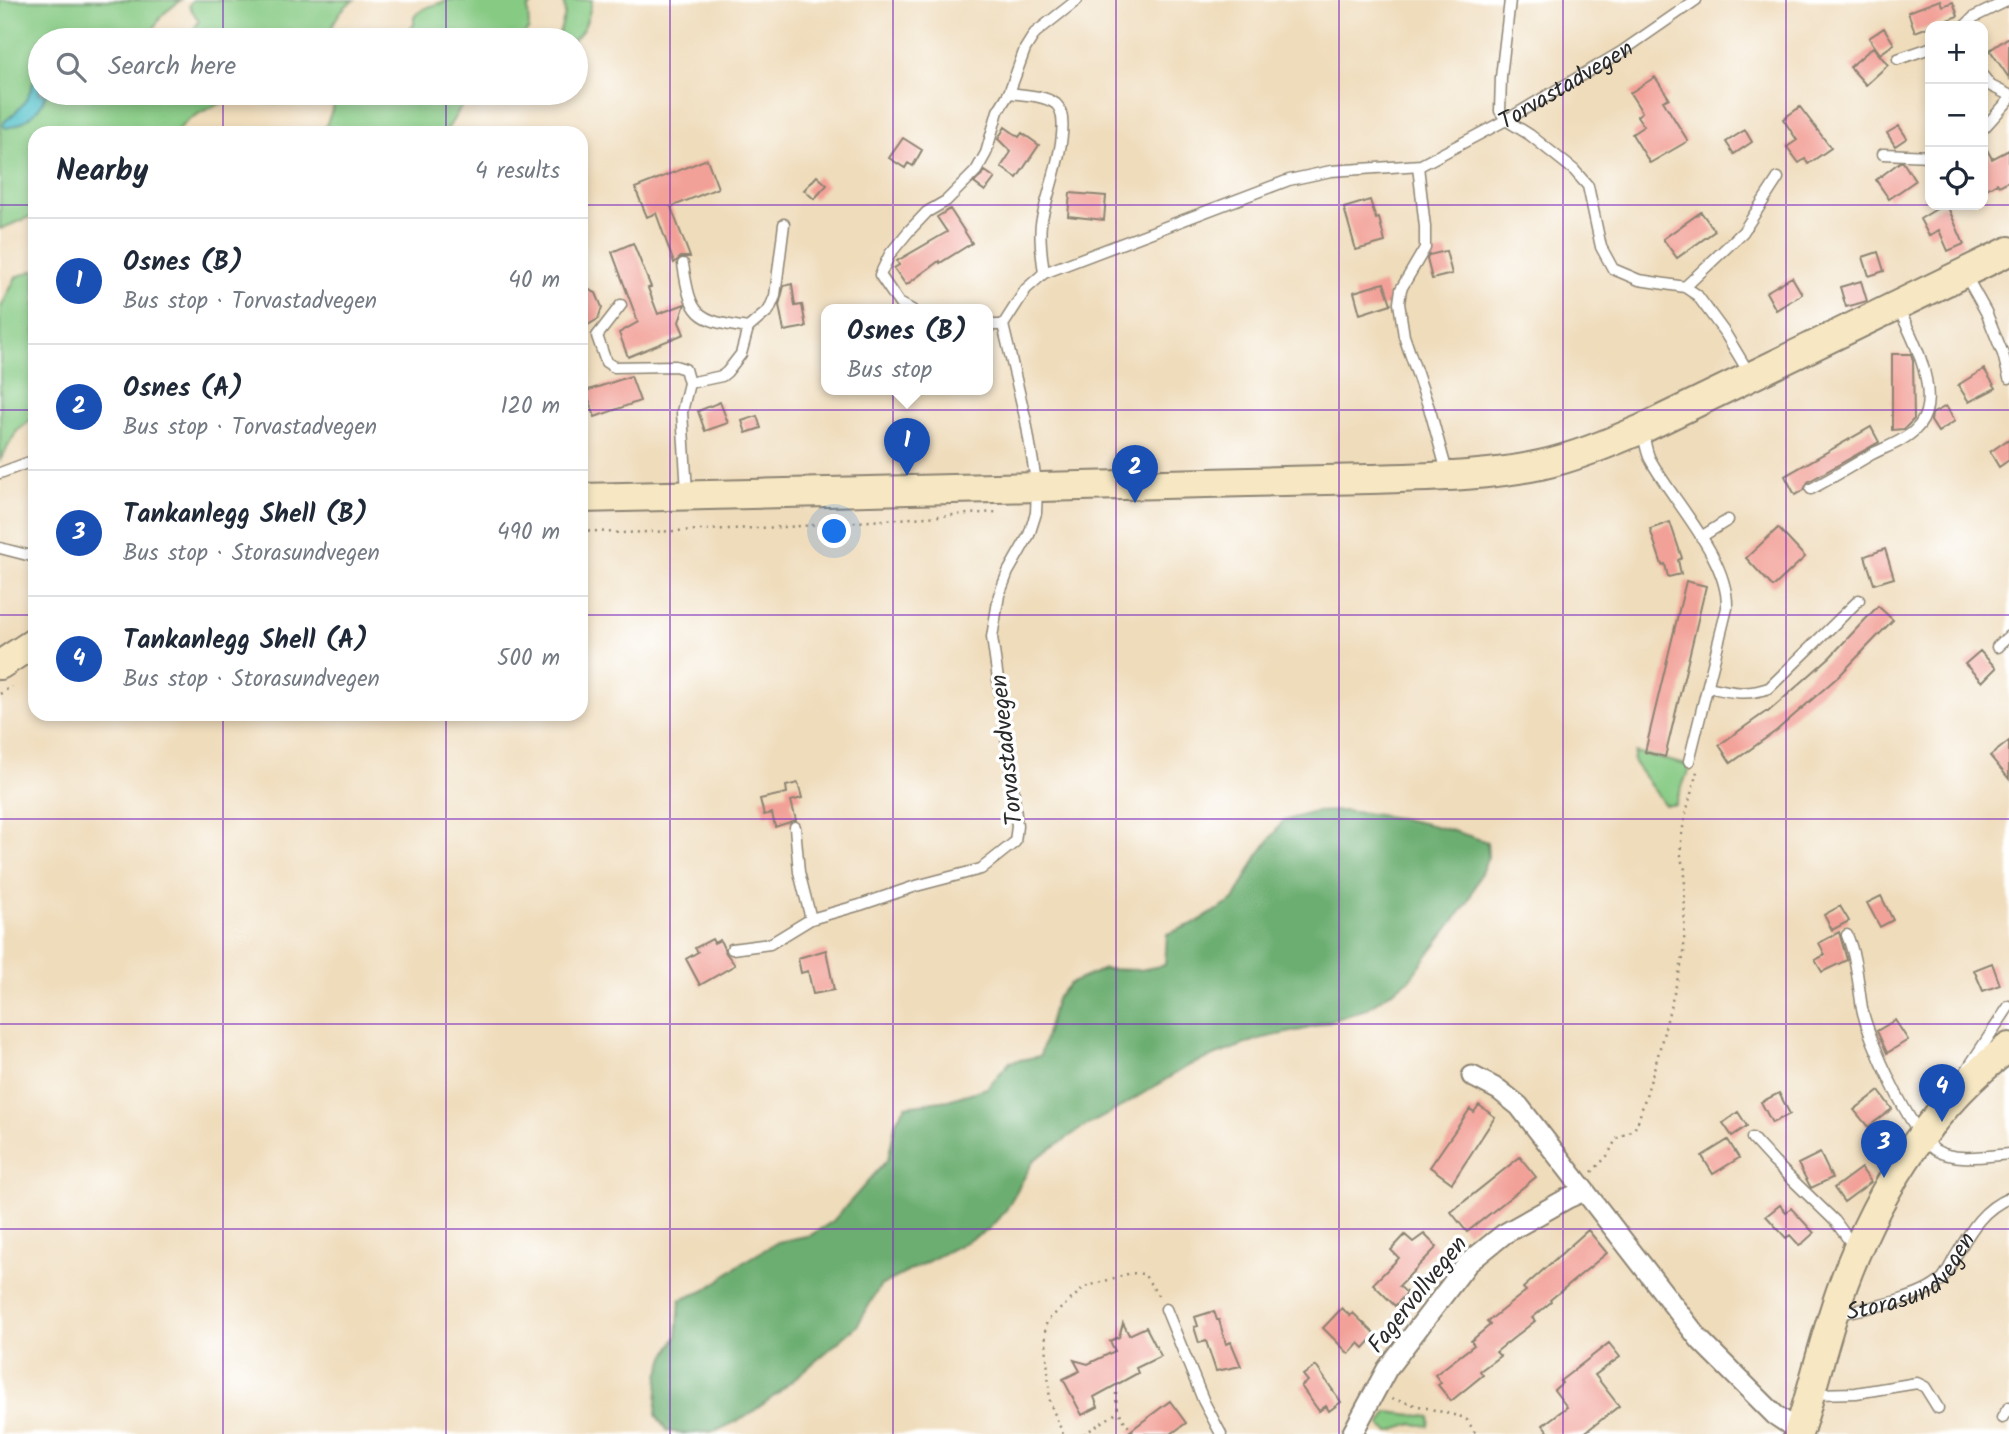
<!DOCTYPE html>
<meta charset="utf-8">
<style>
:root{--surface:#fff;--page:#f2f2f3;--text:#1f2937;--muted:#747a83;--line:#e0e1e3;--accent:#b5179e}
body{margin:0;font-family:Kalam,sans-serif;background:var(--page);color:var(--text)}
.controls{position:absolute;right:21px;top:21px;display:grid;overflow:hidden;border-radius:14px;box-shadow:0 4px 10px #0003}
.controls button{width:63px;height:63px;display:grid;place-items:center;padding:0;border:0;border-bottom:2px solid var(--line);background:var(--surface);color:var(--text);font:35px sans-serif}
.you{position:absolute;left:835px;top:532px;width:24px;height:24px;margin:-18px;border:5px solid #fff;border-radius:50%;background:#1a73e8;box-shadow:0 0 0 10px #1a73e833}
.badge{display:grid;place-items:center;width:46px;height:46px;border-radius:50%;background:var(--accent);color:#fff;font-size:23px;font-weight:700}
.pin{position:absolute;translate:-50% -58px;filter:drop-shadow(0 2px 4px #0008)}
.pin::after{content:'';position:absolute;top:37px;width:24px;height:21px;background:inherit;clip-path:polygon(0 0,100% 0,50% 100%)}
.popup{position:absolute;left:821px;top:304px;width:172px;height:91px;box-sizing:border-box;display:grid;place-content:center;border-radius:14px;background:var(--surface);filter:drop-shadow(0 2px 5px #0005);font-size:23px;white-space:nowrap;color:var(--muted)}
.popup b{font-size:26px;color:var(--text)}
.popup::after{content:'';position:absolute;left:50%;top:100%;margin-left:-14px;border:14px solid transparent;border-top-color:var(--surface)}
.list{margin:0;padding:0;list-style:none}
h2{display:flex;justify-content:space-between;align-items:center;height:91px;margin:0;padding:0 28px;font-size:30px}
h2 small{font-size:23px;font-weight:400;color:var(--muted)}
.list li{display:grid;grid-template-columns:46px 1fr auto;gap:21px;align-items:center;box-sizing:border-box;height:126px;padding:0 28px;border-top:2px solid var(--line)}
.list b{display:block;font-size:26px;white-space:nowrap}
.list p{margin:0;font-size:23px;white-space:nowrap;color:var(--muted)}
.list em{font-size:23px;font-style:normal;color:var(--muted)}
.icon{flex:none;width:38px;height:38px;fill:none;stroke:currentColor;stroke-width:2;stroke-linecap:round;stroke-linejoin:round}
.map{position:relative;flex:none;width:2009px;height:1434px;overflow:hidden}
.search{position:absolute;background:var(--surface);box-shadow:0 4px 10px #0003;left:28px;top:28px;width:560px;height:77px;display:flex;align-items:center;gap:18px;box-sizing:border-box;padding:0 24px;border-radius:38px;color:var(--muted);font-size:26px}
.panel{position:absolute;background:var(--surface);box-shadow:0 4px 10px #0003;left:28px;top:126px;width:560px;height:595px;border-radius:21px}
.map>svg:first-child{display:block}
</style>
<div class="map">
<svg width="2009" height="1434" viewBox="0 0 2009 1434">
<rect width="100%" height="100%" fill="#fff"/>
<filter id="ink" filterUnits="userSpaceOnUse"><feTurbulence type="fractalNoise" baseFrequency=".0143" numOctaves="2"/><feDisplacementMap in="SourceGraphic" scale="14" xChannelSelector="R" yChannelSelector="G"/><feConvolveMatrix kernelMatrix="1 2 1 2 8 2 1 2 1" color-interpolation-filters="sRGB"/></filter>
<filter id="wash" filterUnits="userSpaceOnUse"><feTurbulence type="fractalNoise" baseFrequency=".00686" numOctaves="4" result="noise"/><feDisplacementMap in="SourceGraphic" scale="28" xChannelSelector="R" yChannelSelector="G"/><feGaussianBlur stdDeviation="1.57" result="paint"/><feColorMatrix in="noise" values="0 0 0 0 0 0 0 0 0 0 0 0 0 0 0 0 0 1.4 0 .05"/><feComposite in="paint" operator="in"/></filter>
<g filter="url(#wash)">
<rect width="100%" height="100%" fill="#efdcbb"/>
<path fill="#86ca83" stroke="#587a57" stroke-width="2" d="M0 0H181L162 15 147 40H40V93H300V99L295 105C275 100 265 108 247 96 226 100 188 114 176 133H35V215L0 229Z
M192 0H354C339 9 332 23 328 40H187L199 21 189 6Z
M448 0H536L528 9 529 29 517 40H381C390 31 395 29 407 31L414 25V17C429 2 432 8 448 0Z
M564 0H592C589 16 586 29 574 40H557L565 15Z
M344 93H463L466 99 445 133H323L335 103Z
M35 270V417L17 431 0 460V309L16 277Z
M1635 752 1690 766 1675 805H1665L1633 761Z
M1388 1412 1430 1417 1429 1426 1413 1424 1389 1432 1380 1425Z"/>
<path fill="#6cae71" stroke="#4c6c4e" stroke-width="2" d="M1343 811C1392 815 1440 825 1487 842L1488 857 1468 902 1409 980 1366 1009 1306 1029 1259 1039 1190 1065 1114 1111 1082 1128 1034 1160 1006 1210 987 1231 880 1286 857 1326 773 1397 744 1418 716 1431 687 1434 667 1431 656 1415 659 1376 665 1357 677 1336 680 1300 706 1290 739 1265 778 1242 811 1235 833 1221 888 1159 896 1121 906 1106 948 1100 987 1088 1010 1062 1040 1056 1056 999 1069 984 1104 969 1140 970 1165 965 1167 934 1195 923 1234 900 1257 857 1283 821 1314 812Z"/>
<path fill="#55c2cb" stroke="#40767b" stroke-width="2" d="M40 76V93H46C42 110 24 125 6 128L3 126 4 122C22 108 28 100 35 78Z"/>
<g id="blocks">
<path fill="#f2a198" d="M1940 0 1942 6 1953 2 1958 16 1915 32 1908 12Z
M1884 28 1894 44 1880 54 1869 38Z
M2009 37V78L1990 50Z
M1873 47 1888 65 1866 85 1850 67Z
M1655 77 1669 98 1663 101 1688 141 1650 163 1632 134 1644 126 1637 116 1642 112 1630 93Z
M1800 107 1831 148 1808 164 1805 159 1799 163 1787 147 1797 140 1783 119Z
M1899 126 1907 138 1895 146 1887 133Z
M1005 127 1019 137 1022 133 1039 145 1017 178 1001 167 1011 152 998 139Z
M1745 130 1752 142 1734 154 1726 142Z
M903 138 922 150 913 166 908 163 905 168 889 158Z
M1983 142 1992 159 2009 150V181L1999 186 1997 183 1983 191Z
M707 159 718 188 671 207 690 257H681L674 263 656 213 647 217 635 188Z
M1900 162H1903L1915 181 1889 199 1876 180Z
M985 171 995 178 985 191 974 183Z
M817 176 827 185 814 199 804 190Z
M1070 193 1106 196 1104 220 1068 216Z
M1370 200 1376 219 1379 218 1385 242 1356 250 1344 208Z
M1943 205H1947L1964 244 1948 251 1939 230 1929 236 1920 219Z
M950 209 972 243 940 263 939 261 906 285 894 268 899 265 897 261 947 232 937 217Z
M1701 212 1715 231 1677 258 1663 239Z
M633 243 651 287 648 288 658 314 685 304 679 322 684 334 628 357 619 333 638 322 612 252Z
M1446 251 1452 274 1432 279 1427 259 1429 255Z
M1878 252 1884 271 1869 276 1863 257Z
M1792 277 1802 294 1776 310 1766 292Z
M1861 281 1867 301 1846 307 1840 287Z
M1384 283 1391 304 1360 314 1354 292Z
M792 284 795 306 802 305 806 327 784 331 779 305 784 286Z
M581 286 596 293 602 307 598 319 581 329Z
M1892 354H1911L1913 361 1914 419 1904 429 1892 430Z
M1984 369 1996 388 1969 402 1958 385Z
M631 376 640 401 595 417 586 391Z
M720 402 728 423 705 431 698 411Z
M1946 406 1955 421 1938 432 1931 421 1932 414Z
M757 416 761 428 746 433 742 421Z
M1871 427 1879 442 1808 482 1804 490 1795 495 1785 476Z
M2009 439V460L1999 467 1990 452Z
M1670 522 1682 558 1678 560 1681 574 1668 577 1665 564 1662 565 1650 529Z
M1778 528 1805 557 1773 587 1746 558Z
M1885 549 1894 578 1874 584 1865 556Z
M1686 581 1706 586 1665 757 1645 752Z
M1878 606 1893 620 1840 675 1776 731 1731 763 1719 745 1767 711 1768 712 1830 657Z
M1980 651 1996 668 1982 682 1965 664Z
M2009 741V779L1990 756Z
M798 783 802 798 791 801 796 820 775 827 772 813 764 815 760 799 787 793 786 786Z
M1881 896 1893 920 1880 927 1867 903Z
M1840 906 1849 921 1832 930 1824 915Z
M1839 932 1847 960 1822 972 1815 960 1825 955 1819 943Z
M712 939 714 943 720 940 726 953 735 965 700 985 686 959 698 952 695 948Z
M826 950 834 990 813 994 808 971 801 973 798 958Z
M1992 963 2000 985 1983 991 1974 970Z
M1895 1020 1908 1040 1887 1053 1877 1031Z
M1879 1091 1892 1109 1868 1127 1854 1110Z
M1779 1093 1790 1114 1772 1123 1761 1102Z
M1479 1105 1495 1117 1452 1183 1430 1167 1470 1109 1474 1112Z
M1738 1112 1747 1126 1732 1136 1723 1123Z
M1728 1140 1739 1158 1713 1174 1702 1156Z
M1820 1153 1832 1178 1811 1188 1798 1164Z
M1520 1157 1536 1177 1467 1232 1451 1212Z
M1861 1168 1871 1182 1844 1202 1834 1188Z
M1780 1205 1786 1212 1791 1208 1814 1233 1803 1243 1799 1245 1790 1235 1786 1238 1766 1216Z
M1588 1230 1607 1253 1550 1300 1551 1302 1532 1318 1535 1321 1496 1352 1500 1356 1480 1371 1483 1375 1451 1401 1438 1385 1441 1383 1435 1375 1474 1345 1471 1341 1490 1325 1487 1322 1526 1291 1523 1288Z
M1424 1234 1437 1247 1399 1286 1407 1293 1395 1306 1373 1284 1399 1258 1391 1250 1405 1235 1413 1242Z
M1342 1308 1350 1316 1353 1313 1376 1335 1364 1348 1359 1343 1349 1354 1323 1328Z
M1214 1311 1217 1320H1219L1226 1344 1231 1342 1241 1366 1216 1371 1206 1341 1199 1343 1194 1327 1198 1326 1195 1317Z
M1123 1323 1129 1335 1146 1327 1161 1356 1136 1368 1138 1373 1094 1397 1098 1407 1082 1415 1063 1379 1080 1371 1074 1360 1088 1364 1115 1351 1110 1341 1119 1337Z
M1609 1343 1620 1357 1595 1375 1619 1406 1583 1434H1550L1543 1425 1567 1407 1554 1390 1562 1383 1560 1381Z
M1316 1366 1341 1402 1329 1411 1326 1406 1319 1411 1301 1386 1308 1381 1303 1375Z
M1170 1401 1186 1423 1171 1434H1126Z"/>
</g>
</g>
<g filter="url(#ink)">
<use href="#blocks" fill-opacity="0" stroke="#8d8473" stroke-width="2"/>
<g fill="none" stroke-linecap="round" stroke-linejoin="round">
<g stroke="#8d8473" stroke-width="13">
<g id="lane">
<path d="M1510 0 1501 77 1500 111 1506 120 1530 135 1574 170 1588 186 1601 247 1613 269 1639 280 1685 287 1697 295 1725 333 1749 373"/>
<path d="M1965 26 1974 17 2009 0"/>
<path d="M1898 59 1930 48"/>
<path d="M1983 76 1991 86 2009 95"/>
<path d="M1009 93C1023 95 1044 95 1056 104 1076 122 1044 201 1041 224 1039 240 1042 258 1044 273"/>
<path d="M1983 129 2009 100"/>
<path d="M1883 154 1930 156"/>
<path d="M1418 166 1425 227V248L1401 289 1399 303 1404 336 1431 414 1447 472"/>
<path d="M683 264C691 316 695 320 748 328"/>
<path d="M1966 276 1986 312 2003 354 2009 378"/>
<path d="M1685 287 1743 232 1778 178"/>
<path d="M621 305 597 336 606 362 614 367 675 366 685 369 689 383"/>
<path d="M912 310 899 303 880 275 890 254 908 232 927 212 946 201 976 171 986 153 998 111 1009 93 1025 49 1035 33 1077 0"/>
<path d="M988 325H1003"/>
<path d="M689 383 722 376 727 372 741 354 748 328 769 310 775 296 784 224"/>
<path d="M1643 433C1645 441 1646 451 1650 459 1673 502 1729 558 1727 608L1689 761"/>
<path d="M0 473 35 460"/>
<path d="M1811 489C1832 478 1852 466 1872 454 1886 447 1904 441 1915 430 1946 402 1913 337 1898 308"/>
<path d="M687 492 682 412 689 383"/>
<path d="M1701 537 1728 520"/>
<path d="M0 548 35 557"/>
<path d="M1997 647 2009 636"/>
<path d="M1708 687C1731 692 1746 696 1769 688L1859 600"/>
<path d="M795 827 799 872 811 919"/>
<path d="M1847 935C1857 959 1858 984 1862 1008 1867 1037 1912 1135 1935 1150 1955 1162 1987 1156 2009 1154"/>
<path id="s1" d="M732 949 770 944 811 919 860 905 916 886 981 869 1015 842 1017 826 1013 786 992 637 999 595 1008 572 1029 535 1036 513 1037 487 1026 421 1003 325 1026 289 1044 273 1289 180 1331 171 1421 165 1506 120 1621 52 1696 0"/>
<path d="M1966 1071 2009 1006"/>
<path d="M1752 1138 1774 1162 1835 1221 1854 1247"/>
<path d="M1166 1309 1204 1402 1221 1434"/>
<path id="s2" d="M1838 1314C1866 1308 1920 1300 1941 1280 1947 1274 1951 1264 1955 1257 1970 1232 1981 1210 2009 1198"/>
<path d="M1814 1394 1856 1393 1917 1383 1925 1387 1938 1408"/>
<path d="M2002 1418 2009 1407"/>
</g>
</g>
<g stroke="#8d8473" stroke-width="23">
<path id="street" d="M1472 1076 1499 1090 1519 1106 1700 1340 1775 1415 1799 1431
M1352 1434 1387 1369 1468 1263 1504 1234 1568 1198 1584 1191"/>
</g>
<g stroke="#8d8473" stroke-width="32">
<path id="secondary" d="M581 498 1369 479C1426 477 1484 477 1540 465 1576 457 1609 443 1642 429L2009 251
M0 665 35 642
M1798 1434C1814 1385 1825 1334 1843 1285 1877 1193 1930 1107 2009 1047"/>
</g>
<path stroke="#8d8473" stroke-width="2.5" stroke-dasharray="2 5" stroke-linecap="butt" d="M581 530 620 533 786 527 997 512
M0 694 12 686
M1592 1172 1608 1155 1616 1139 1634 1129 1637 1125 1657 1059 1684 954 1685 869C1672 849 1692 794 1697 771
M1116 1393C1115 1411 1124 1420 1134 1434
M1392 1399 1462 1417 1467 1420 1476 1434
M1063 1434 1050 1403 1045 1327 1048 1320 1085 1287 1131 1273 1144 1274 1159 1297
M1084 1434 1118 1412"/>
<use href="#lane" stroke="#fff" stroke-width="10"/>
<use href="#street" stroke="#fff" stroke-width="19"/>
<use href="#secondary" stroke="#f7e8c3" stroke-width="28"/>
</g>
</g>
<path fill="none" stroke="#7b2cbf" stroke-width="2" stroke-opacity="0.55" d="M223 0V40M446 0V40M670 0V1434M893 0V1434M1116 0V1434M1339 0V1434M1563 0V1434M1786 0V1434M223 93V133M446 93V133M0 205H35M581 205H2009M0 410H35M581 410H2009M0 615H35M581 615H2009M223 714V1434M446 714V1434M0 819H2009M0 1024H2009M0 1229H2009"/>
<g text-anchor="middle" stroke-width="7" stroke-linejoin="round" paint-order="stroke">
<g font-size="24" fill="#2b2b2b" stroke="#fff">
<text dy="8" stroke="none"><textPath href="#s1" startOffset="1466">Torvastadvegen</textPath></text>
<text transform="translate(1006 750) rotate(-96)" y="8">Torvastadvegen</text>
<text dy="8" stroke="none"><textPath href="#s2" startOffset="86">Storasundvegen</textPath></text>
<text transform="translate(1417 1294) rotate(-51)" y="8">Fagervollvegen</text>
</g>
</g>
</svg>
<div class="controls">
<button>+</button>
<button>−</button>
<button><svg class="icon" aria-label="locate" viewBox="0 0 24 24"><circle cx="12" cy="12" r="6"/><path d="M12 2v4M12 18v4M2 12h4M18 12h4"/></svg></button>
</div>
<div class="you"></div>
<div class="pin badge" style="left:907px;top:476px;background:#1a4fb4">1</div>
<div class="popup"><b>Osnes (B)</b>Bus stop</div>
<div class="pin badge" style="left:1135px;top:503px;background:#1a4fb4">2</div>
<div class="pin badge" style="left:1884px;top:1178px;background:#1a4fb4">3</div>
<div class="pin badge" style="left:1942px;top:1122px;background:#1a4fb4">4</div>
<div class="search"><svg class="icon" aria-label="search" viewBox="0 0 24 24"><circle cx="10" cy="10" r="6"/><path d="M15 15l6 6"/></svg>Search here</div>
<section class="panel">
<h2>Nearby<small>4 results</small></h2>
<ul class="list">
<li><span class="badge" style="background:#1a4fb4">1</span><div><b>Osnes (B)</b><p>Bus stop · Torvastadvegen</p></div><em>40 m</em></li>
<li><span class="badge" style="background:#1a4fb4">2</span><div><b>Osnes (A)</b><p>Bus stop · Torvastadvegen</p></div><em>120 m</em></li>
<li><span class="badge" style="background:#1a4fb4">3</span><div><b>Tankanlegg Shell (B)</b><p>Bus stop · Storasundvegen</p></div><em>490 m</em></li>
<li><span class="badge" style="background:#1a4fb4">4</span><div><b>Tankanlegg Shell (A)</b><p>Bus stop · Storasundvegen</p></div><em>500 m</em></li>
</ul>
</section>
</div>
